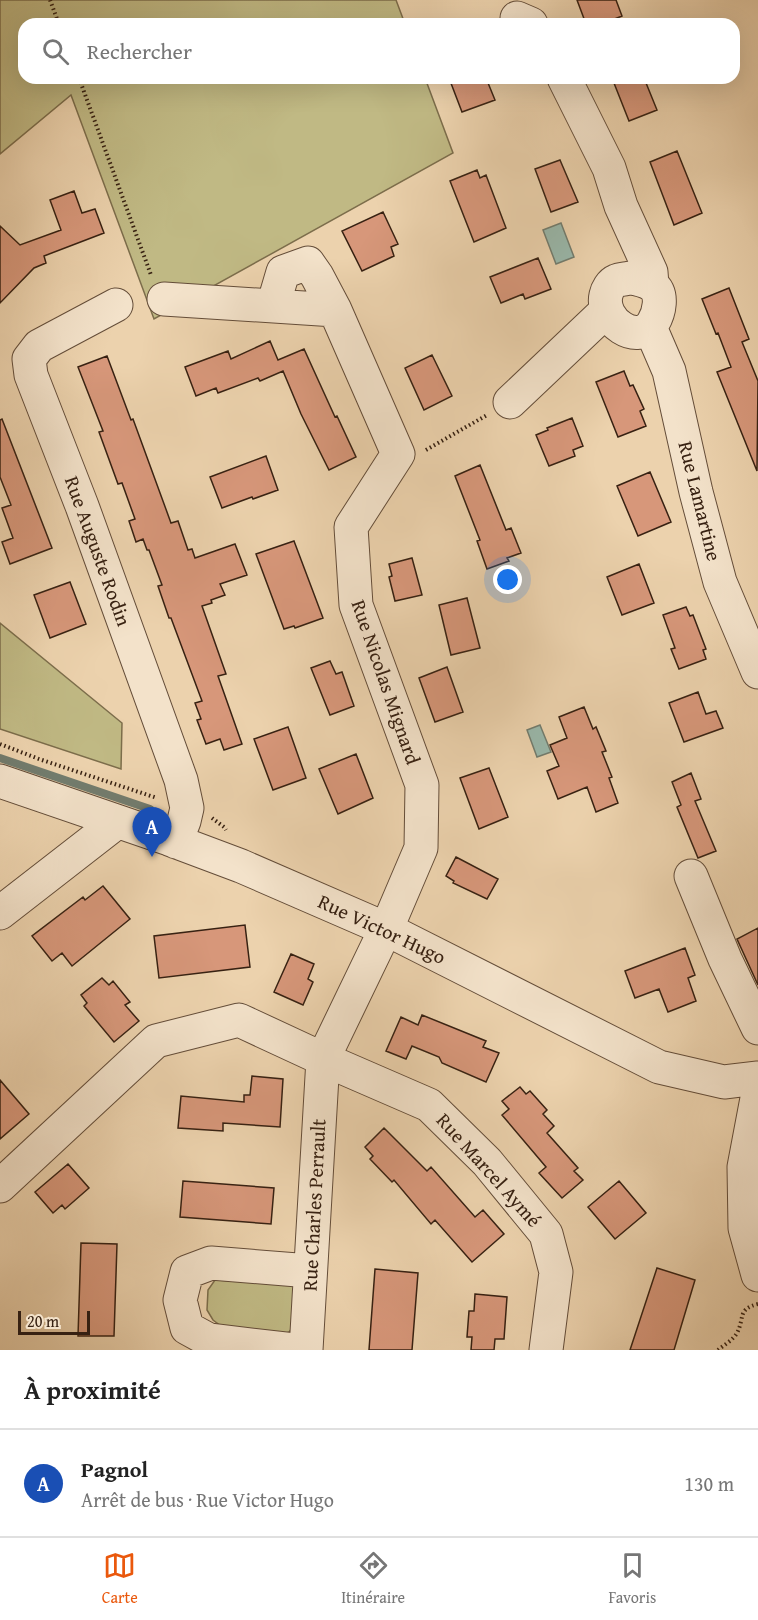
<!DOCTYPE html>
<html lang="fr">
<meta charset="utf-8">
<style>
:root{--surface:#fff;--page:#f6f6f6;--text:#222;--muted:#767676;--line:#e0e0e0;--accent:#ea580c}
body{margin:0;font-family:"Gentium Book Plus",serif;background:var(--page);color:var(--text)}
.scale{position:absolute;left:18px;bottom:15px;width:72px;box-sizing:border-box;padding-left:6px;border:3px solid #372112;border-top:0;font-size:16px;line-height:21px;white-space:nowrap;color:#372112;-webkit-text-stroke:4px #f3e2ca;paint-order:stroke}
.you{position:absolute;left:508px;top:580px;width:21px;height:21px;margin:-15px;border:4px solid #fff;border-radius:50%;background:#1a73e8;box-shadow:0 0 0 9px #1a73e833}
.badge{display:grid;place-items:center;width:39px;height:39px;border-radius:50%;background:var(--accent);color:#fff;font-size:20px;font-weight:700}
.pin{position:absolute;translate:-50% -50px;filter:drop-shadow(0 2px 3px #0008)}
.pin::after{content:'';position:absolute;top:32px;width:21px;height:18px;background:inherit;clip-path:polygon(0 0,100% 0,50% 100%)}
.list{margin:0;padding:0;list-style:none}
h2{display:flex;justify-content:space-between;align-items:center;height:78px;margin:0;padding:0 24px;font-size:26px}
h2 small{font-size:20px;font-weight:400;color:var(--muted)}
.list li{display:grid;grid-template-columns:39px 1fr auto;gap:18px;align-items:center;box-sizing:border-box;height:108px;padding:0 24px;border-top:2px solid var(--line)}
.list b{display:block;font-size:22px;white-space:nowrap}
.list p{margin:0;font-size:20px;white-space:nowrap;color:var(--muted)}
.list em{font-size:20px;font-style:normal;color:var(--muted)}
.icon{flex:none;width:33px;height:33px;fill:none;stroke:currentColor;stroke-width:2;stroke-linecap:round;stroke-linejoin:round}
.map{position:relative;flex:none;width:758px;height:1350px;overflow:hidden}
.search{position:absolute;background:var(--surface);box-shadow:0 6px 24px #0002;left:18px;right:18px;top:18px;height:66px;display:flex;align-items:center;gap:15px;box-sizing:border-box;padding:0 21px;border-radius:18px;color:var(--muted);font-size:22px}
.sheet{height:186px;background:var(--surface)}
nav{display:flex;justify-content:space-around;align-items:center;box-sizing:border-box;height:84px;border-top:2px solid var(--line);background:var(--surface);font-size:16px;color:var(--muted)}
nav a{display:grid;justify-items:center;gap:3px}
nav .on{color:var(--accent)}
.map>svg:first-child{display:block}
</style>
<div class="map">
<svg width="758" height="1350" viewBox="0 0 758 1350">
<rect width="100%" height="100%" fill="#ecd2ad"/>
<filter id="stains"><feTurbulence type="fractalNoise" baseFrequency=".00333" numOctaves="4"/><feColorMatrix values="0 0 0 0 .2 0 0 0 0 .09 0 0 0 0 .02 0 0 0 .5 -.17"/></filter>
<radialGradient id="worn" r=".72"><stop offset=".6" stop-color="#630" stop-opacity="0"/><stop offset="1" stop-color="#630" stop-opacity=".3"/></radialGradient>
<path fill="#c0b984" stroke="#7c6d4b" stroke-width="1.5" d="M0 0H396L405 24H24V78H425L453 153 154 319 71 95 0 154Z
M0 623 122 723 121 769 0 729Z
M215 1280 293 1284C298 1295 298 1323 289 1332 287 1333 283 1335 280 1336L221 1326 213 1320 207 1310 208 1290Z"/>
<path fill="#99b8ab" stroke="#727c6e" stroke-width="1.5" d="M561 223 574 257 556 264 543 230Z
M540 725 551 752 537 757 527 730Z"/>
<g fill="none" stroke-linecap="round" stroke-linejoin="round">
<path stroke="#727c6e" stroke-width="8" d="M0 758 150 809"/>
</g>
<path fill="#d7977a" stroke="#372112" stroke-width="1.5" d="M577 0H616L622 16 602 24H586Z
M449 78H486L495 100 462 112Z
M612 78H644L657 110 629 121Z
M677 151 702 213 674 225 650 162Z
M560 160 578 202 551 212 535 169Z
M477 170 480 178 486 175 506 228 474 242 450 181Z
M74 191 82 213 95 209 104 233 44 256 46 263 34 268 0 303V226L20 245 61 230 50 200Z
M383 212 398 244 391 247 394 256 362 271 342 231Z
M538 258 551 289 525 299 523 294 501 303 490 277Z
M729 288 749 339 742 342 758 381 757 471 717 372 731 367 718 333 716 334 702 299Z
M270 341 278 360 304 349 335 417 337 416 356 457 329 470 301 414 283 371 260 381 258 378 218 393 216 388 196 396 185 367 228 351 231 359Z
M432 355 452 396 424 410 405 368Z
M107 356 131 420 133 419 171 523 178 521 188 550 192 549 195 558 235 544 247 575 220 584 225 595 211 600 212 603 202 606 226 674 218 676 242 744 224 750 220 739 206 744 197 720 201 719 195 703 202 701 171 618H169L158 586 162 585 149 550H147L143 539 136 542 129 521 135 519 122 483 118 484 99 432 103 431 78 367Z
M624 371 630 386 633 385 644 409 640 411 646 426 618 437 596 382Z
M572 418 583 446 573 450 575 456 549 466 536 435 548 430 547 428Z
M2 419 52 548 10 564 2 542 13 538 2 508 11 505 0 477V420Z
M266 456 278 490 253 499 252 497 222 508 210 477Z
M480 465 506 530 511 528 521 553 507 558 509 561 487 569 477 541 480 540 455 476Z
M650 472 671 522 638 536 617 486Z
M294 541 323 618 295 628 294 626 284 629 256 554Z
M412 558 422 595 395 601 389 577 392 576 389 564Z
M639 564 654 603 622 615 607 577Z
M70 582 86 624 50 638 34 595Z
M467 598 480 648 451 655 439 605Z
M686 607 690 616 693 615 706 649 703 650 706 659 679 669 671 649 675 648 663 615Z
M330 661 336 674 342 672 354 706 330 715 311 668Z
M447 667 463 712 435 722 419 678Z
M698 692 706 714 716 711 723 728 684 742 669 703Z
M584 707 593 729 596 727 606 751 602 752 612 777 609 778 618 803 596 812 587 787 558 799 547 771 559 766 550 745 567 738 559 717Z
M288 727 306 778 273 790 254 739Z
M356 754 373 798 338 814 319 769Z
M489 768 508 817 479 829 460 778Z
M691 773 701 799 695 801 716 851 698 858 677 807 681 805 672 782Z
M456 857 498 879 487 899 453 883 454 881 446 876Z
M103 886 130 919 72 966 62 953 52 961 32 936 83 897 85 900Z
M245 925 250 967 159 978 154 936Z
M758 928V985L737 939Z
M685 948 695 975 688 978 696 1001 668 1012 659 989 635 998 625 971Z
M291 954 314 964 308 979 313 982 303 1005 274 992Z
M102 978 109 985 113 981 130 1002 125 1005 139 1021 114 1042 84 1006 87 1003 81 995Z
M422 1015 486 1041 483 1047 499 1053 486 1082 442 1063 439 1057 412 1046 406 1059 386 1051 401 1017 418 1025Z
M252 1076 283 1079 280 1127 223 1123V1131L178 1128 181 1096 244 1102V1095H250Z
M0 1080 29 1114 0 1139Z
M520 1087 526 1094 530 1091 547 1110 543 1114 554 1126 547 1133 578 1168 574 1171 583 1180 562 1198 539 1173 546 1167 502 1115 509 1109 502 1101Z
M384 1128 427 1171 431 1167 475 1217 483 1210 504 1234 472 1262 435 1220 431 1224 394 1180 392 1182 370 1159 373 1156 365 1147Z
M68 1164 89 1188 65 1209 62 1205 53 1213 35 1192Z
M183 1181 274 1188 271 1224 180 1217Z
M619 1181 646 1213 615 1239 588 1207Z
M81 1243 117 1244 114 1336H78Z
M657 1268 695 1280 674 1350H630Z
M375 1269 418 1273 412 1350H369Z
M475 1294 507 1297 504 1339H495L494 1350H471L472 1337H467L469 1311H474Z"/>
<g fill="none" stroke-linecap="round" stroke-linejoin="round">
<g stroke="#644d39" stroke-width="35">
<path id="minor" d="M517 18 531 24
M564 78 609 168 621 206 651 272 652 285
M630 278C637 279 646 281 652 285 664 294 659 313 653 323 638 347 600 321 606 295 607 290 611 283 616 281 620 279 626 279 630 278Z
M164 299 335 310 398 454 351 527 356 605 422 785 421 848 392 916 323 1059 306 1350
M116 305 39 346 29 359 31 375 82 506 181 780 187 808 184 821 176 842
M273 306 283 272 308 263 317 276 335 310
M650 327 669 371 696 492 720 582 758 672
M510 402 606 311
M0 781 169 839 241 866 386 929 659 1067 724 1082 758 1078
M691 876 725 959 758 1028
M0 913 117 822
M758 1093 744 1167 745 1228 758 1275
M0 1186 156 1041 239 1020 323 1059 429 1105 487 1162 546 1234 556 1272 546 1350
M294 1350 209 1340 187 1328 180 1300 187 1272 211 1263 310 1271"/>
</g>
<path stroke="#372112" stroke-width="4" stroke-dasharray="1.5 3" stroke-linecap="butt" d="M50 0 59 24
M79 78 151 275
M426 450 487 415
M0 744 39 759 157 798
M212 818 224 827 226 830
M718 1350C724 1345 733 1340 737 1333 745 1318 737 1309 758 1304"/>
<use href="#minor" stroke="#f3e2ca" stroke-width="33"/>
</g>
<g text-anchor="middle" stroke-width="5" stroke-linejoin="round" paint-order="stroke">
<g font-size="20" fill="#372112" stroke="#f3e2ca">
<text transform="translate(700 501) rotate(76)" y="7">Rue Lamartine</text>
<text transform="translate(98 551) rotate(70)" y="7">Rue Auguste Rodin</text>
<text transform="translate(386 682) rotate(71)" y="7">Rue Nicolas Mignard</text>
<text transform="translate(382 929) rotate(25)" y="7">Rue Victor Hugo</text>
<text transform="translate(489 1170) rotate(48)" y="7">Rue Marcel Aymé</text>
<text transform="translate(314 1205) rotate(-87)" y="7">Rue Charles Perrault</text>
</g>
</g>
<rect width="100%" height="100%" filter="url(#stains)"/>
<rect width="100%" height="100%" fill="url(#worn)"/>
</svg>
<div class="scale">20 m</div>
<div class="you"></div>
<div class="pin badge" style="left:152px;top:857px;background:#1a4fb4">A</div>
<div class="search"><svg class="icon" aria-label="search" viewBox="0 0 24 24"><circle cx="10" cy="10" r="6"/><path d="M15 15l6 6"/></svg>Rechercher</div>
</div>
<section class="sheet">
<h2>À proximité<small></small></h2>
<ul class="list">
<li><span class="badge" style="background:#1a4fb4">A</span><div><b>Pagnol</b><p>Arrêt de bus · Rue Victor Hugo</p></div><em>130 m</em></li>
</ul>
</section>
<nav>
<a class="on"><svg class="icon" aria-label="map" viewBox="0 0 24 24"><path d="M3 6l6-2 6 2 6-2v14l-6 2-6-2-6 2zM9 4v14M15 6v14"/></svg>Carte</a>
<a><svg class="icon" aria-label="directions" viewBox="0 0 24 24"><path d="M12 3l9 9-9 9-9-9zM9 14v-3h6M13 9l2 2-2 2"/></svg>Itinéraire</a>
<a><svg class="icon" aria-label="saved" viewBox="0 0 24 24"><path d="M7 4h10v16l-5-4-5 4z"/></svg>Favoris</a>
</nav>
